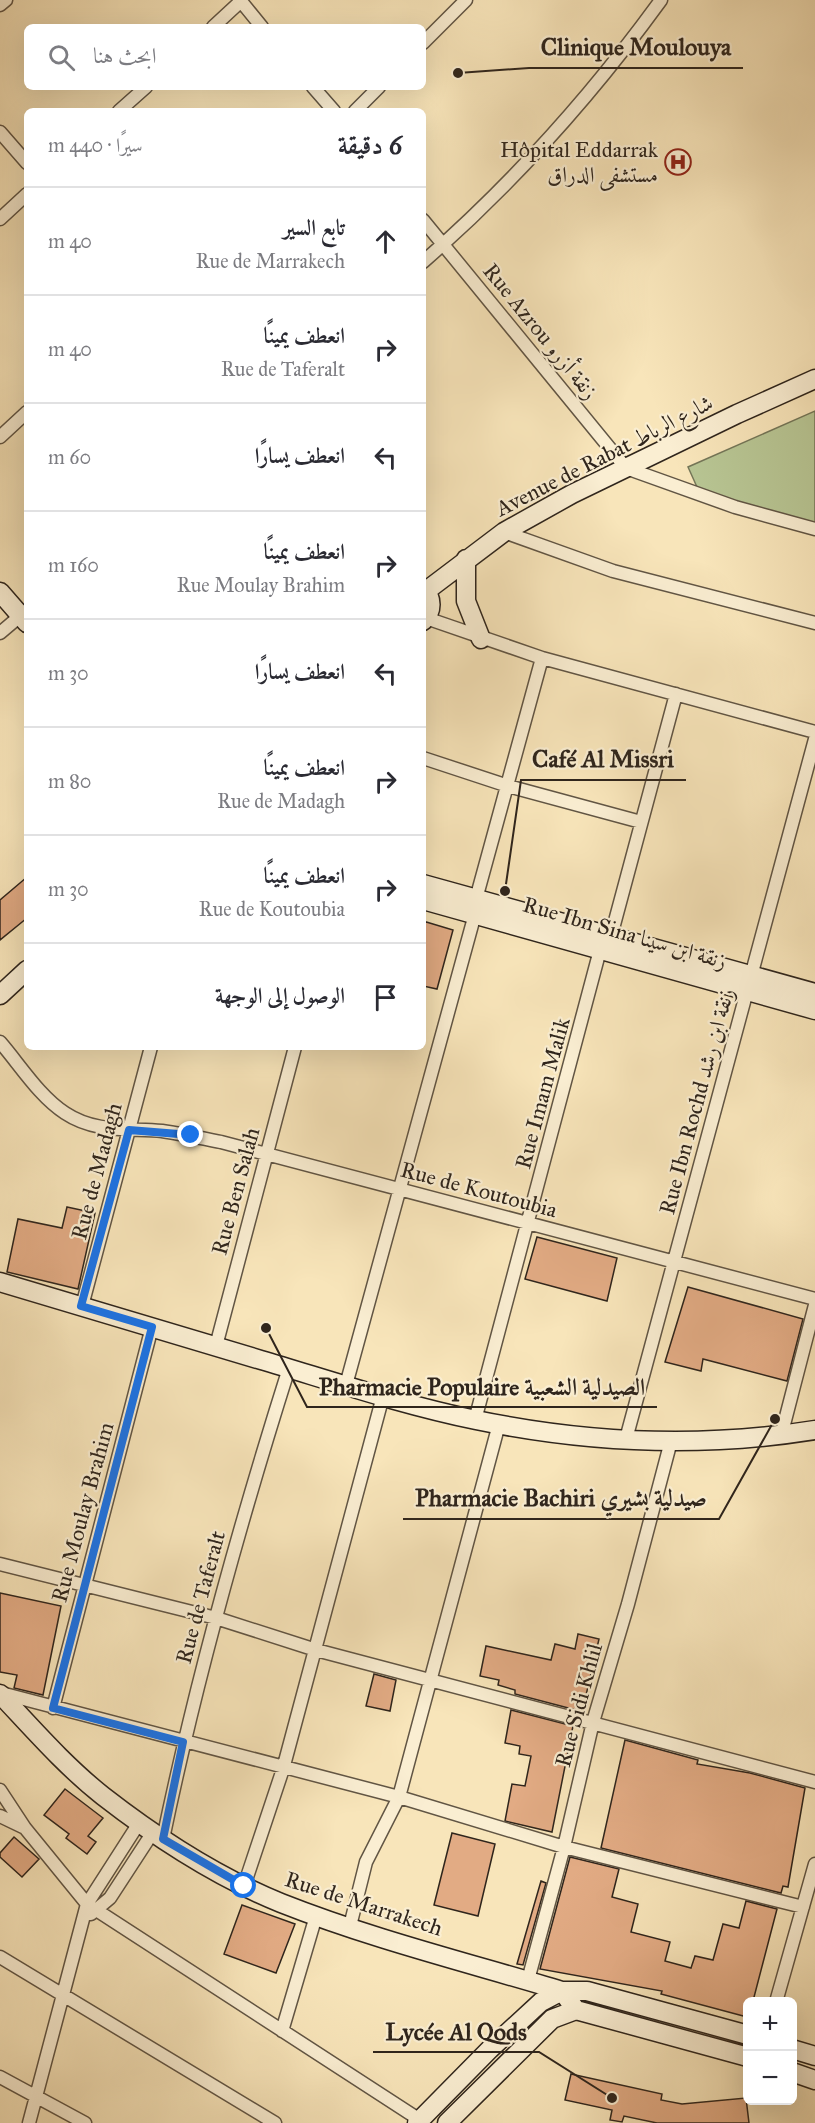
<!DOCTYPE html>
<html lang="ar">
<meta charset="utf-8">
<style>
:root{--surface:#fff;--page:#f7f7f7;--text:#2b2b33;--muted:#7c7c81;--line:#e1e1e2}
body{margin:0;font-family:"IM FELL Great Primer",Amiri,serif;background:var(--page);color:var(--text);direction:rtl}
.controls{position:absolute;right:18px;bottom:18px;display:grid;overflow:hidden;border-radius:9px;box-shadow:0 6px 24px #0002}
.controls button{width:54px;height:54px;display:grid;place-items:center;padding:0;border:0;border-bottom:2px solid var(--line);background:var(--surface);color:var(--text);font:30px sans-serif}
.stop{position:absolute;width:18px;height:18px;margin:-14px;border:4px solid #1a73e8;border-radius:50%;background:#fff}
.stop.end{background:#1a73e8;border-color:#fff;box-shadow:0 2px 6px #0008}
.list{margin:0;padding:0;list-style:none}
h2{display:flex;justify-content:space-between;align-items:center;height:78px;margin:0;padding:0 24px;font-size:26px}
h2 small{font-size:20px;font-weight:400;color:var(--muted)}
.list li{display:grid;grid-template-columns:39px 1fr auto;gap:18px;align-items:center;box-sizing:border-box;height:108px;padding:0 24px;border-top:2px solid var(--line)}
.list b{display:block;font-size:22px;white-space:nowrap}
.list p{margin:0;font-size:20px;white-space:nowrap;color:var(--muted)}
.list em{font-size:20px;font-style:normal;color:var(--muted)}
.icon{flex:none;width:33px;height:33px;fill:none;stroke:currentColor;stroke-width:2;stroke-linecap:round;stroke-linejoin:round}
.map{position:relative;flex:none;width:815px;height:2123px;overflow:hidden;direction:ltr}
.search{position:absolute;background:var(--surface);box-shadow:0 6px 24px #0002;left:24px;top:24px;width:402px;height:66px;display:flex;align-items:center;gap:15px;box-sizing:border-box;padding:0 21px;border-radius:9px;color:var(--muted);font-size:22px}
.panel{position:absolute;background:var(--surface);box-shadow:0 6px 24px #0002;left:24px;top:108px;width:402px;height:942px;border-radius:9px;direction:rtl}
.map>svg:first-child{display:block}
</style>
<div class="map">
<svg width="815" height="2123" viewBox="0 0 815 2123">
<rect width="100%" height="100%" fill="#f8e5ba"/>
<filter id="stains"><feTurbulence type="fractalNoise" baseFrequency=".00333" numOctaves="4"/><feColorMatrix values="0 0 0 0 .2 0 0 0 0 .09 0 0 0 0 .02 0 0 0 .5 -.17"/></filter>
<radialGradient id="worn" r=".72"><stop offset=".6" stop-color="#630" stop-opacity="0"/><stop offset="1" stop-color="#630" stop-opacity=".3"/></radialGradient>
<path fill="#b8c694" stroke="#747658" stroke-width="1.5" d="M815 411V529L701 496 688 467Z"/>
<path fill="#e2ab84" stroke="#2f251c" stroke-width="1.5" d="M27 877V918L0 940V900Z
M423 921 453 930 437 989 423 986Z
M67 1207 95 1213 78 1289 7 1272 18 1219 62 1228Z
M537 1237 617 1258 607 1301 525 1279Z
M688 1287 803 1319 787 1381 703 1359 701 1371 665 1362Z
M0 1593 61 1606 43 1695 14 1688 17 1675 0 1672Z
M578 1634 599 1639 584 1704 577 1703 576 1710 515 1694V1690L498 1685 499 1680 480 1676 486 1646 551 1660 555 1644 575 1649Z
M374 1674 396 1680 390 1711 366 1706Z
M511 1710 573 1726 552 1832 505 1821 512 1784 525 1786 531 1756 519 1754 520 1746 505 1743Z
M625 1740 698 1760 697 1764 750 1773 805 1788 788 1887 783 1886 781 1893 601 1848Z
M65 1789 103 1818 88 1836 96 1842 87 1854 66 1838 69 1834 44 1815Z
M452 1833 495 1844 478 1916 434 1905Z
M14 1837 39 1859 22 1877 0 1857V1853Z
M570 1857 619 1869 612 1897 638 1904 631 1932 670 1942 665 1961 691 1968 695 1956 713 1960 723 1924 739 1928 746 1901 777 1909 753 2001H747V2017L661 1994 662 1991 540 1969Z
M541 1881 546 1883 523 1965 517 1964Z
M242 1905 295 1924 276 1973 224 1954Z
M571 2074 662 2094 661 2100 682 2104 746 2098 749 2123H657L624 2116 622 2122 610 2120 612 2110 565 2100Z"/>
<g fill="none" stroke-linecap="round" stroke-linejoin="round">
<g stroke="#615544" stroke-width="15">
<path id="street" d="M240 0 262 27
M0 5 6 0
M213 27 241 1
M423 43 466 0
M313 87 334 111
M119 111 146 87
M355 111 379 87
M0 132 27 163
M0 219 27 194
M423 220 626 468 735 507 815 529
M423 262C511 185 592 95 661 0
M0 437 27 412
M504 532 613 571 815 623
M426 618 542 658 815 732
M0 633 26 611
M423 758 508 786 641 822
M476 899 542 658
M611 936 676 694
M0 1042C20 1065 39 1096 65 1113 95 1133 128 1128 162 1131 182 1134 201 1138 221 1142L815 1299
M82 1306 151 1047
M216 1346 295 1047
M346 1385 475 914
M475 1420 600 950
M781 1436 815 1305
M626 1439 815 739
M0 1564 216 1618 316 1650 815 1782
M1 1693 399 1797 564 1847 803 1907
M53 1708 152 1327
M0 1790 25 1828 87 1904 420 2120
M0 1816 23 1827
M163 1839C196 1680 240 1523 289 1368
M244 1886 283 1769 383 1396
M91 1914 110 1898 153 1832
M350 1926 366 1862 399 1797 499 1424
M0 1957 275 2123
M528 1980 564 1847 593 1722 628 1604 671 1441
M776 2002 815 1864
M282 2031 316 1916
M0 2077 85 2123
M29 2123 87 1904 139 1823"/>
</g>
<g stroke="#2f251c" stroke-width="21">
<path id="secondary" d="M466 559V601L481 639
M423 588C433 598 433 611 423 621
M426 591 504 532 572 494 737 414 815 379
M0 592 27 623
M423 884 815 993
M423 900 815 1010
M0 995 27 970
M0 1282C87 1308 174 1334 261 1360 332 1381 403 1405 476 1420 587 1443 703 1448 815 1430
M0 1694C33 1729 65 1766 103 1796 157 1838 217 1877 281 1903 372 1939 469 1963 562 1991L576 2010
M792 2049 815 2056
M792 2072 815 2080
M417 2123 490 2049 541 2002 562 1991H587L748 2035
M447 2123 552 2019 576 2010 748 2057"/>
</g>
<use href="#street" stroke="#faeed2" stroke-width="12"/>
<use href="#secondary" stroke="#faeed2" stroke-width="18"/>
</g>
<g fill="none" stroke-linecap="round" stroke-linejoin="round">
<path stroke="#1a73e8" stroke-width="8" d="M191 1135 129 1130 81 1306 152 1327 53 1708 183 1742 163 1839 244 1886"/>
</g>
<defs>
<g id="hospital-ring" transform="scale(1.35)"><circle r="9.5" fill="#faeed2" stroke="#8f2418" stroke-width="1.5"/><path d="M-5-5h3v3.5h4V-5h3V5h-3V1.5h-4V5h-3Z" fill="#8f2418"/></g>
</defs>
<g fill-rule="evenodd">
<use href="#hospital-ring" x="678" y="162"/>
</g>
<g text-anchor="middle" stroke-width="4.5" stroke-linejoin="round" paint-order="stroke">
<g font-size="22" fill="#2f251c" stroke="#faeed2" text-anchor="end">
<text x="658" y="157">Hôpital Eddarrak<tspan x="658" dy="25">مستشفى الدراق</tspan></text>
</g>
<g font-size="22" fill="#2f251c" stroke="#faeed2">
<text transform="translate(541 331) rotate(51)" y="8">Rue Azrou زنقة أزرو</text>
<text transform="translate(604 455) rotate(-27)" y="8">Avenue de Rabat شارع الرباط</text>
<text transform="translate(625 932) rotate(16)" y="8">Rue Ibn Sina زنقة ابن سينا</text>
<text transform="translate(542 1093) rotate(-75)" y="8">Rue Imam Malik</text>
<text transform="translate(696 1101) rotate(-75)" y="8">Rue Ibn Rochd زنقة ابن رشد</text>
<text transform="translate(96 1171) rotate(-75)" y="8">Rue de Madagh</text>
<text transform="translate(479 1189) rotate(15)" y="8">Rue de Koutoubia</text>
<text transform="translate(235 1191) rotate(-75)" y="8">Rue Ben Salah</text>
<text transform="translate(82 1512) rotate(-75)" y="8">Rue Moulay Brahim</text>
<text transform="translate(200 1597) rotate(-75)" y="8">Rue de Taferalt</text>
<text transform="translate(578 1705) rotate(-75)" y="8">Rue Sidi Khlil</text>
<text transform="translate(364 1903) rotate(18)" y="8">Rue de Marrakech</text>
</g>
</g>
<path fill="none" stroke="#2f251c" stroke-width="2" d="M458 73L529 68H743M505 891L521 780H686M266 1328L307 1407H657M775 1419L719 1519H403M612 2098L539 2052H373"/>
<g fill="#2f251c" stroke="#faeed2" stroke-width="2">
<circle cx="458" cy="73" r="6"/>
<circle cx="505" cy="891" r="6"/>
<circle cx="266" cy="1328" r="6"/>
<circle cx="775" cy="1419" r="6"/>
<circle cx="612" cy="2098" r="6"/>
</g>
<g font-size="24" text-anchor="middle" font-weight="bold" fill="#2f251c" stroke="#faeed2" stroke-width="4.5" stroke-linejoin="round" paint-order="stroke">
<text x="636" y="55">Clinique Moulouya</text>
<text x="603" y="767">Café Al Missri</text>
<text x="482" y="1395">Pharmacie Populaire الصيدلية الشعبية</text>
<text x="561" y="1506">Pharmacie Bachiri صيدلية بشيري</text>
<text x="456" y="2040">Lycée Al Qods</text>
</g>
<rect width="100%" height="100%" filter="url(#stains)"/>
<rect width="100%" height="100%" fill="url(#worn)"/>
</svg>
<div class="controls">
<button>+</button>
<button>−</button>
</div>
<div class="stop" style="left:244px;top:1886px"></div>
<div class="stop end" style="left:191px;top:1135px"></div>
<div class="search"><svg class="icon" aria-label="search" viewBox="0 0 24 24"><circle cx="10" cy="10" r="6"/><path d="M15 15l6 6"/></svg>ابحث هنا</div>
<section class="panel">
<h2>6 دقيقة<small>سيرًا · 440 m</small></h2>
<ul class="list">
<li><svg class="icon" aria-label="ahead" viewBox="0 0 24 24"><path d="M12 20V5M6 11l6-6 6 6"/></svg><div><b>تابع السير</b><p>Rue de Marrakech</p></div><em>40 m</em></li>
<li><svg class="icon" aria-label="right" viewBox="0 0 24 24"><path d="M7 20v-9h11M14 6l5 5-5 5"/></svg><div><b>انعطف يمينًا</b><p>Rue de Taferalt</p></div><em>40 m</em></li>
<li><svg class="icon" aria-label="left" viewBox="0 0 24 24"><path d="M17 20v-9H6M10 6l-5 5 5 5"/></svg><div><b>انعطف يسارًا</b></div><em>60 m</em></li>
<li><svg class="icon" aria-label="right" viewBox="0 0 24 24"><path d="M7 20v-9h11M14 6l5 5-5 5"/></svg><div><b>انعطف يمينًا</b><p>Rue Moulay Brahim</p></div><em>160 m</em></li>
<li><svg class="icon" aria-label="left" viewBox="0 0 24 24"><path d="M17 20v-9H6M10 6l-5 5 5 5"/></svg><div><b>انعطف يسارًا</b></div><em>30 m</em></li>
<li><svg class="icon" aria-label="right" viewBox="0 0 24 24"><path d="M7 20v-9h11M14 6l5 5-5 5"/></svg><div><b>انعطف يمينًا</b><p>Rue de Madagh</p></div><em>80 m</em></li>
<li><svg class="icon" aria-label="right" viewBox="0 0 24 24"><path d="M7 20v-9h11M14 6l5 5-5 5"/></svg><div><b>انعطف يمينًا</b><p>Rue de Koutoubia</p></div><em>30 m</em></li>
<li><svg class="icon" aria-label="arrive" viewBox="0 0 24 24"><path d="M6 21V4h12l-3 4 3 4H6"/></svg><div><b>الوصول إلى الوجهة</b></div></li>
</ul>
</section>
</div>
